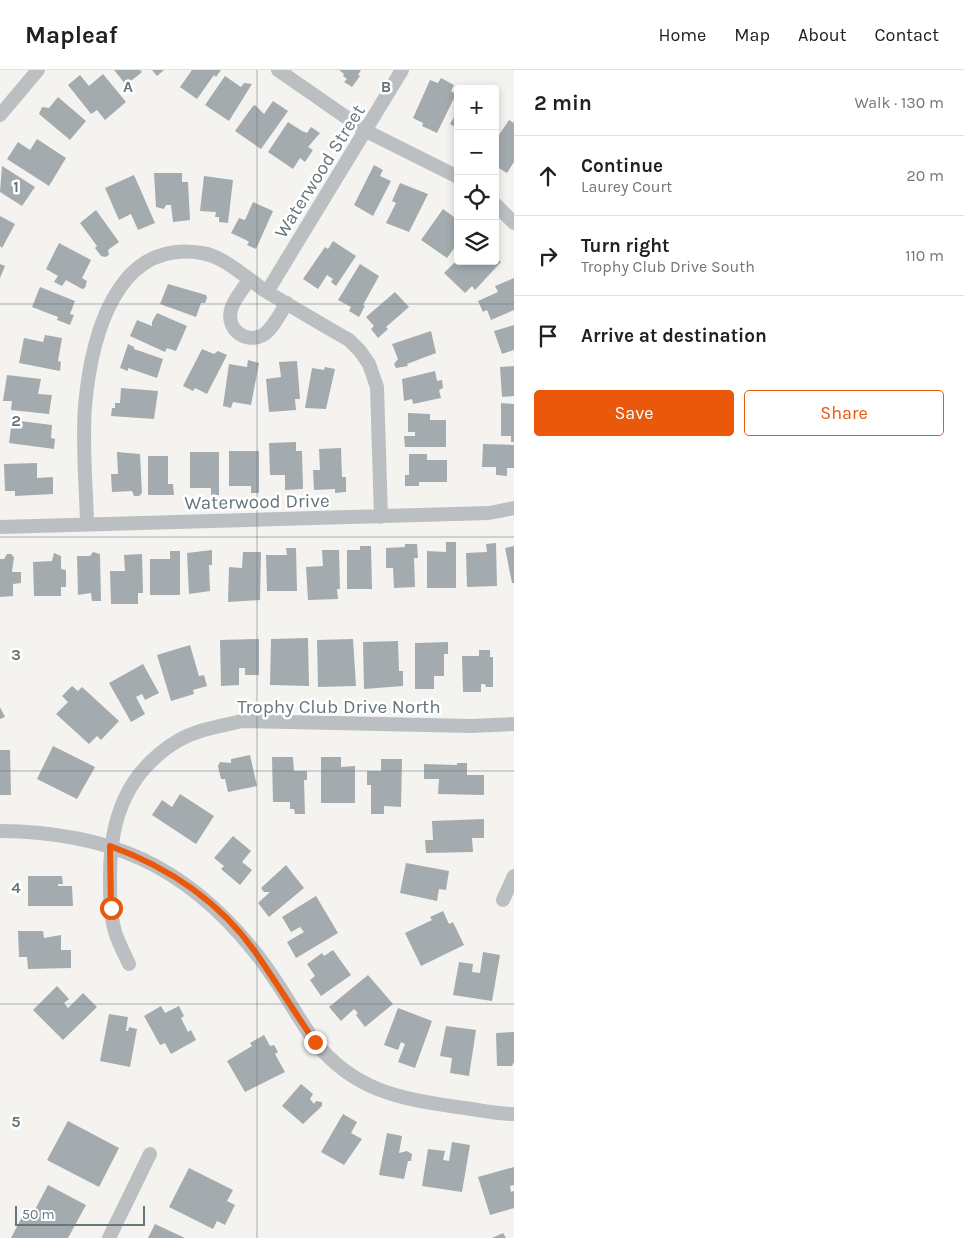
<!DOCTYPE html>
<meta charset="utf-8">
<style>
:root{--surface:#fff;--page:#f2f2f2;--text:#202124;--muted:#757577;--line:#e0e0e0;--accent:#ea580c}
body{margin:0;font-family:Karla,sans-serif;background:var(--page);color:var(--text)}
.controls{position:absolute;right:15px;top:15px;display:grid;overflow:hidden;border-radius:5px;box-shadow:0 2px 8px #0003}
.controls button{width:45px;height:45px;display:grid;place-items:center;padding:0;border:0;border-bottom:1px solid var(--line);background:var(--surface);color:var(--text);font:25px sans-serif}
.scale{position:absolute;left:15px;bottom:12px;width:130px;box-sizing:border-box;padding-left:5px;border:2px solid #66767d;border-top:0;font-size:14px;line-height:18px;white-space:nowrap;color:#66767d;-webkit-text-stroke:4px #fff;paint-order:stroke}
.stop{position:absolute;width:15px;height:15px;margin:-11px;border:4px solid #ea580c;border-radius:50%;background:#fff}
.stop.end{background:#ea580c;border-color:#fff;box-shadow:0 1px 5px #0008}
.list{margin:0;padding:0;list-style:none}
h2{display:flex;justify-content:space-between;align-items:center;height:65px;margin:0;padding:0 20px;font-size:21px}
h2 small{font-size:16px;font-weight:400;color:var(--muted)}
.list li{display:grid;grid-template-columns:32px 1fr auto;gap:15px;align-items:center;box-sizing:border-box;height:80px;padding:0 20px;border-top:1px solid var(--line)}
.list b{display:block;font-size:19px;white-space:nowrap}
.list p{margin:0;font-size:16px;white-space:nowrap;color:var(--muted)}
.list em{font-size:16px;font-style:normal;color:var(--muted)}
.actions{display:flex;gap:10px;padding:15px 20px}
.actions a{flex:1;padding:11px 0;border:1px solid var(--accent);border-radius:5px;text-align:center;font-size:18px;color:var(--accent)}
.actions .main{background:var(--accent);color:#fff}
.icon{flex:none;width:28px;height:28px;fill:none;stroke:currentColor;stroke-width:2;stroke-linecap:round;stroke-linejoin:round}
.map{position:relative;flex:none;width:514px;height:1168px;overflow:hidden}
header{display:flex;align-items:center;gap:30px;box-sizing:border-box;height:70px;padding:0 25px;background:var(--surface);border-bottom:1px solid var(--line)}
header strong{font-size:24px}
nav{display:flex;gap:28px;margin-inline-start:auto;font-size:18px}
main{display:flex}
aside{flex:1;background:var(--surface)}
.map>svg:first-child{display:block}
</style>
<header>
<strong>Mapleaf</strong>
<nav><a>Home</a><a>Map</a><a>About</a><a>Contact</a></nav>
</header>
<main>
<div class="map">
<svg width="514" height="1168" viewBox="0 0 514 1168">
<rect width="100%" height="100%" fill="#f4f3f0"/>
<path fill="#a3abae" d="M114 0H140L142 2 126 15Z
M152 0H164L157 6Z
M192 0H221L216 7 214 5 197 29 180 17Z
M339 0H361L358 5 360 6 352 17 344 12 347 9 343 6 344 4Z
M103 4 126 32 105 50 97 40 91 44 68 15 80 5 89 16Z
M225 6 241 17 244 13 252 14 229 51 205 35Z
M441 8 454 15 451 21 456 24 437 63 422 56 423 53 413 48 430 10 438 13Z
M58 27 86 51 70 70 39 44 42 37 49 38Z
M273 31 288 41 261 79 235 61 253 36 255 35 264 44Z
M458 40V59L450 54Z
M509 50 514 53V92L507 103 497 97 499 94 495 92V67L497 68Z
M288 52 302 61 307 63 311 57 320 63 308 77 313 80 305 92 300 88 293 99 268 82Z
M37 69 66 88 49 116 7 89 18 72 30 80Z
M374 95 383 100 380 106 391 111 373 146 354 135Z
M2 96 35 117 22 136 0 122Z
M154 103H182V112H188L190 150 173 152 171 135H166L164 139 156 137Z
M134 105 155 153 138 160 131 144 119 150 105 118Z
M204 106 233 110 228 153 219 152V147H215L216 142 200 141Z
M400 113 428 124 409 162 386 153 396 133 392 131Z
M253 132 273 141 256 179 247 175 249 172 246 170 231 163 239 148 245 150Z
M443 139 458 150V173L447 188 421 170Z
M96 140 119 172 108 180 109 185 105 187 101 186 95 178 97 176 80 153Z
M0 146 15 154 2 178 0 176Z
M333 171 356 186 336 216 331 212 333 209 327 205 318 219 303 209 325 177 328 179Z
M59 173 91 190 82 208 87 211 85 218 82 219 66 210 62 216 54 212 58 206 46 199Z
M495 186 501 192 475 220 472 216 465 223 444 203 458 189V191H495Z
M0 194 5 196 0 208Z
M360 194 379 206 363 235 365 236 359 247 349 241 351 237 338 230Z
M514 208V240L491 250 487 240 483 242 478 231 498 222 495 216Z
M168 214 206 225 207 228 205 233H201L196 247 160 234Z
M40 217 75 231 70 244 74 245 70 255 57 250 58 247 32 237Z
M395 222 409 237 386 257 388 259 378 268 371 259 374 256 366 247Z
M157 243 187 256 176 281 167 278 165 282 130 266 137 250 152 256V252Z
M514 255V280L502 284 494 261Z
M431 261 436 283 407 294 408 296 396 298 394 294 398 289 392 274Z
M45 265 62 268 58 291 61 292 60 301 19 293 24 268 43 272Z
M128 274 134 277V279L163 289 157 308 128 298V301L120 298Z
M202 279 214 284 218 281 227 285 207 324 195 318 193 321 183 316Z
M248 290 259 293 251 335 233 332 231 338 223 336 229 294 247 297Z
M297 291 300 329H295L296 340 269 342 266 309 281 307 279 292Z
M514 296V326L502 327 500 297Z
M325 297 335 299 326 339 305 338 312 298 324 300Z
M435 301 437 311 442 310 443 318 439 320 441 328 413 334 412 329 404 331 402 309Z
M7 305 41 309 38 324 52 325 49 344 11 340 12 331H3Z
M121 318 158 321 154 349 111 346 112 338H115V333H120Z
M501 333 514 334V372H511V366H501Z
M408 343 430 344V350H446V377H405L404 366H415V362H408Z
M12 350 52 355 51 368 55 369 54 379 9 373Z
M296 372V381H302L303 419 285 420V405H270L269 373Z
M483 374 514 375V398H507V406L496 405V397H482Z
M341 378 342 407H346V422L335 423V419L314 420 313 400H320L319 379Z
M229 381H259V423H251V416H229Z
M117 382 140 384 142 423 139 426H134L132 421 112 422 111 404H118Z
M190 382H219V425H211V418H190Z
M409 384H427V390H447V412H419V416H405V405H409Z
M148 386H168V414H173L174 425H148Z
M37 393V408L53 407V424L15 426V421H5L4 394Z
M446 472H456V518H427V481L446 482Z
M496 473 497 516 467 517 466 483 487 482 486 474Z
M405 474H417L418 488H414L415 517 394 518 393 498H386V478L405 477Z
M360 476H371L372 519H347V480H360Z
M514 476V513H512L505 478Z
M286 478H296L297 521H267L266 485H287Z
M212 480V495H209L210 521 189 524 187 483Z
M322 480H339L340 519H337L338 529 308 530 306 497 323 496Z
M170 481H180V525H150V489H170Z
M93 482 100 484 101 531H92L91 523 78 525 77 486H90Z
M243 482H261L260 530 228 532 229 497 242 498Z
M54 483 61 486V499L66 500V517H61V526H34L33 492 52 491Z
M7 484H11L14 487 12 502H21V513L13 514V526L0 527V489H4Z
M142 484 143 523H138V534H111L110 501H125L124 485Z
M308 568 309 616 270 615 271 569Z
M259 569V605H245V598H239V615L221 616 220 570Z
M353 569 356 616 318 617 317 570Z
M398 571 399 601H403V616L364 619 363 572Z
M448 572V584H444V606H434V619H415V573Z
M190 575 199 606 204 605 207 616 193 620 194 624 171 631 157 585Z
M479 580H490V587H493V617H486L485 614H481V622H463L462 586H479Z
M143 594 159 623 145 630 142 624 136 627 145 644 131 652 109 613Z
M72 616 78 621 82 617 119 651 101 670 97 666 89 674 56 644 68 632 62 626Z
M0 637 5 647 0 649Z
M53 676 95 697 77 729 37 709Z
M0 680H10L11 725H0Z
M250 685 257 716 228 722 225 709H221L218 696 220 692 231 693V689Z
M272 687H293L294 701H307V710H304L305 744H295L294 739H290V732H273Z
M321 687H341V697L355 696V733H321Z
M381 689H402L401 737 384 736V744H371V715H367V701H381Z
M457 693H467V705H484V725L438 724 439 709H424V694L457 695Z
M180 724 214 746 196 774 152 745 162 730 172 737Z
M484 749V768H472L473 782 426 783 425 770H433L432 751Z
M233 766 251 781 242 792 252 800 240 815 221 799 224 796 214 788Z
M406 793 449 801 446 820 439 819 437 831 400 823Z
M286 795 304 818 269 847 258 833 270 822H264L261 818Z
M28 806H62L63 814H58V816H72L73 836H28Z
M316 826 338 863 296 888 287 872 304 862 300 857 291 862 282 847Z
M443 841 449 854 453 852 464 875 421 896 405 863 432 850 430 847Z
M18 861H43L44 868 61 865V880H71V898L28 899 27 887H19Z
M333 880 351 905 321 926 310 910 315 906 307 894 322 883 324 886Z
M483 882 500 885 492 931 453 925 459 892 473 894 472 902 480 903Z
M368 905 393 934 365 957 356 945 358 943 354 939 341 951 329 937Z
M57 916 69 929 64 933 68 938 83 923 97 937 63 970 33 940Z
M161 936 165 943 179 936 184 946 181 948 188 962 191 960 196 970 171 984 165 973 160 975 144 946Z
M398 938 432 951 415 998 398 992 405 974 401 972 398 980 384 975Z
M109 944 128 947 126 961H128L129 957 137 959 130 997 100 991Z
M446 956 476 960 469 1006 450 1003 452 988 440 986Z
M514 962V992L512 996H497L496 963Z
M264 965 270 976 274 975 278 982 275 984 285 1002 245 1022 227 991 252 976 250 973Z
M301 1014 313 1024 310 1029 314 1034 316 1031 322 1032V1036L303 1054 282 1036Z
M343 1044 357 1052 351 1063 362 1069 344 1095 321 1082Z
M68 1051 119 1078 99 1117 47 1090Z
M387 1063 402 1066 399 1083 407 1081 412 1084 411 1091H408L404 1109 379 1105Z
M452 1072 470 1075 462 1122 422 1116 428 1079 445 1081 443 1090 449 1091Z
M514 1097V1115L510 1116 511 1122 514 1121V1138L490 1145 478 1107Z
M189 1098 233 1120 227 1131 235 1135 225 1155 217 1151 213 1159 169 1137Z
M48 1115 86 1135 68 1168H11L23 1145 30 1149Z
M155 1154 185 1168H148Z
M503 1163 506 1168H492Z"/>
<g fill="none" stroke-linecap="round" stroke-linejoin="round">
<path stroke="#bbbfc1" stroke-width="14" d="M278 0 366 61 458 107
M0 45 38 0
M495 134 514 153
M249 210C243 219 233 230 231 240 226 260 246 274 263 265 273 259 280 243 287 233
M267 222 402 0
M87 453C86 414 82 374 85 336 91 269 115 168 202 183 226 187 247 209 267 222 294 238 321 254 349 270L360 281 369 294 377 317 381 447
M0 457 489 443 514 438
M0 761C109 762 185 795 254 881 277 909 294 942 315 972 354 1020 399 1029 457 1037 476 1039 495 1044 514 1044
M503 830 514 806
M129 894C124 883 119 874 115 862 110 844 110 825 110 806 110 748 127 701 179 670 199 659 219 657 241 651L472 656 514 654
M109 1168 150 1084"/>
</g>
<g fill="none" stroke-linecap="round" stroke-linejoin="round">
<path stroke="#ea580c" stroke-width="6" d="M111 838 110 776C168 797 220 832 256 883 276 912 295 943 315 972"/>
</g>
<path fill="none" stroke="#66767d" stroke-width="1" stroke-opacity="0.55" d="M257 0V1168M0 234H514M0 467H514M0 701H514M0 934H514"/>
<g text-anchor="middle" stroke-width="5" stroke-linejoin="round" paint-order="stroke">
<g font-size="19" fill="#66767d" stroke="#fff">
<text transform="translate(319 101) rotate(-58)" y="7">Waterwood Street</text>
<text transform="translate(257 431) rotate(-1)" y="7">Waterwood Drive</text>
<text x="339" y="643">Trophy Club Drive North</text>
</g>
</g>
<g font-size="16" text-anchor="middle" font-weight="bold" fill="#66767d" stroke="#fff" stroke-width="5" stroke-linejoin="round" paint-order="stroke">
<text x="128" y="22">A</text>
<text x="386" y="22">B</text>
<text x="16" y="122">1</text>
<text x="16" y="356">2</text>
<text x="16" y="590">3</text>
<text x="16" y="823">4</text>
<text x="16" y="1057">5</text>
</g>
</svg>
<div class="controls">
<button>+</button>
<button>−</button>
<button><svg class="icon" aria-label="locate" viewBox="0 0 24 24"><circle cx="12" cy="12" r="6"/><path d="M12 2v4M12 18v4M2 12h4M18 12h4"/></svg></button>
<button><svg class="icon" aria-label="layers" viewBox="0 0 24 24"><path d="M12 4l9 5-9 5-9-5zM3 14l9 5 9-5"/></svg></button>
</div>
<div class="scale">50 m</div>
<div class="stop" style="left:111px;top:838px"></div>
<div class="stop end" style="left:315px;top:972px"></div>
</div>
<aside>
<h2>2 min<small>Walk · 130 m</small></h2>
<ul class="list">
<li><svg class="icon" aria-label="ahead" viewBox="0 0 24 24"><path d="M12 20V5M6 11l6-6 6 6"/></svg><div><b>Continue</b><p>Laurey Court</p></div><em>20 m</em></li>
<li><svg class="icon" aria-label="right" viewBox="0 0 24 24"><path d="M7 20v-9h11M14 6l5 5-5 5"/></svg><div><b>Turn right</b><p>Trophy Club Drive South</p></div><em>110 m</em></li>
<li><svg class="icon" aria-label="arrive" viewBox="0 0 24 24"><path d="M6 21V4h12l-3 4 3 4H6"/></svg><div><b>Arrive at destination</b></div></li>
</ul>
<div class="actions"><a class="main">Save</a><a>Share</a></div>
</aside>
</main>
